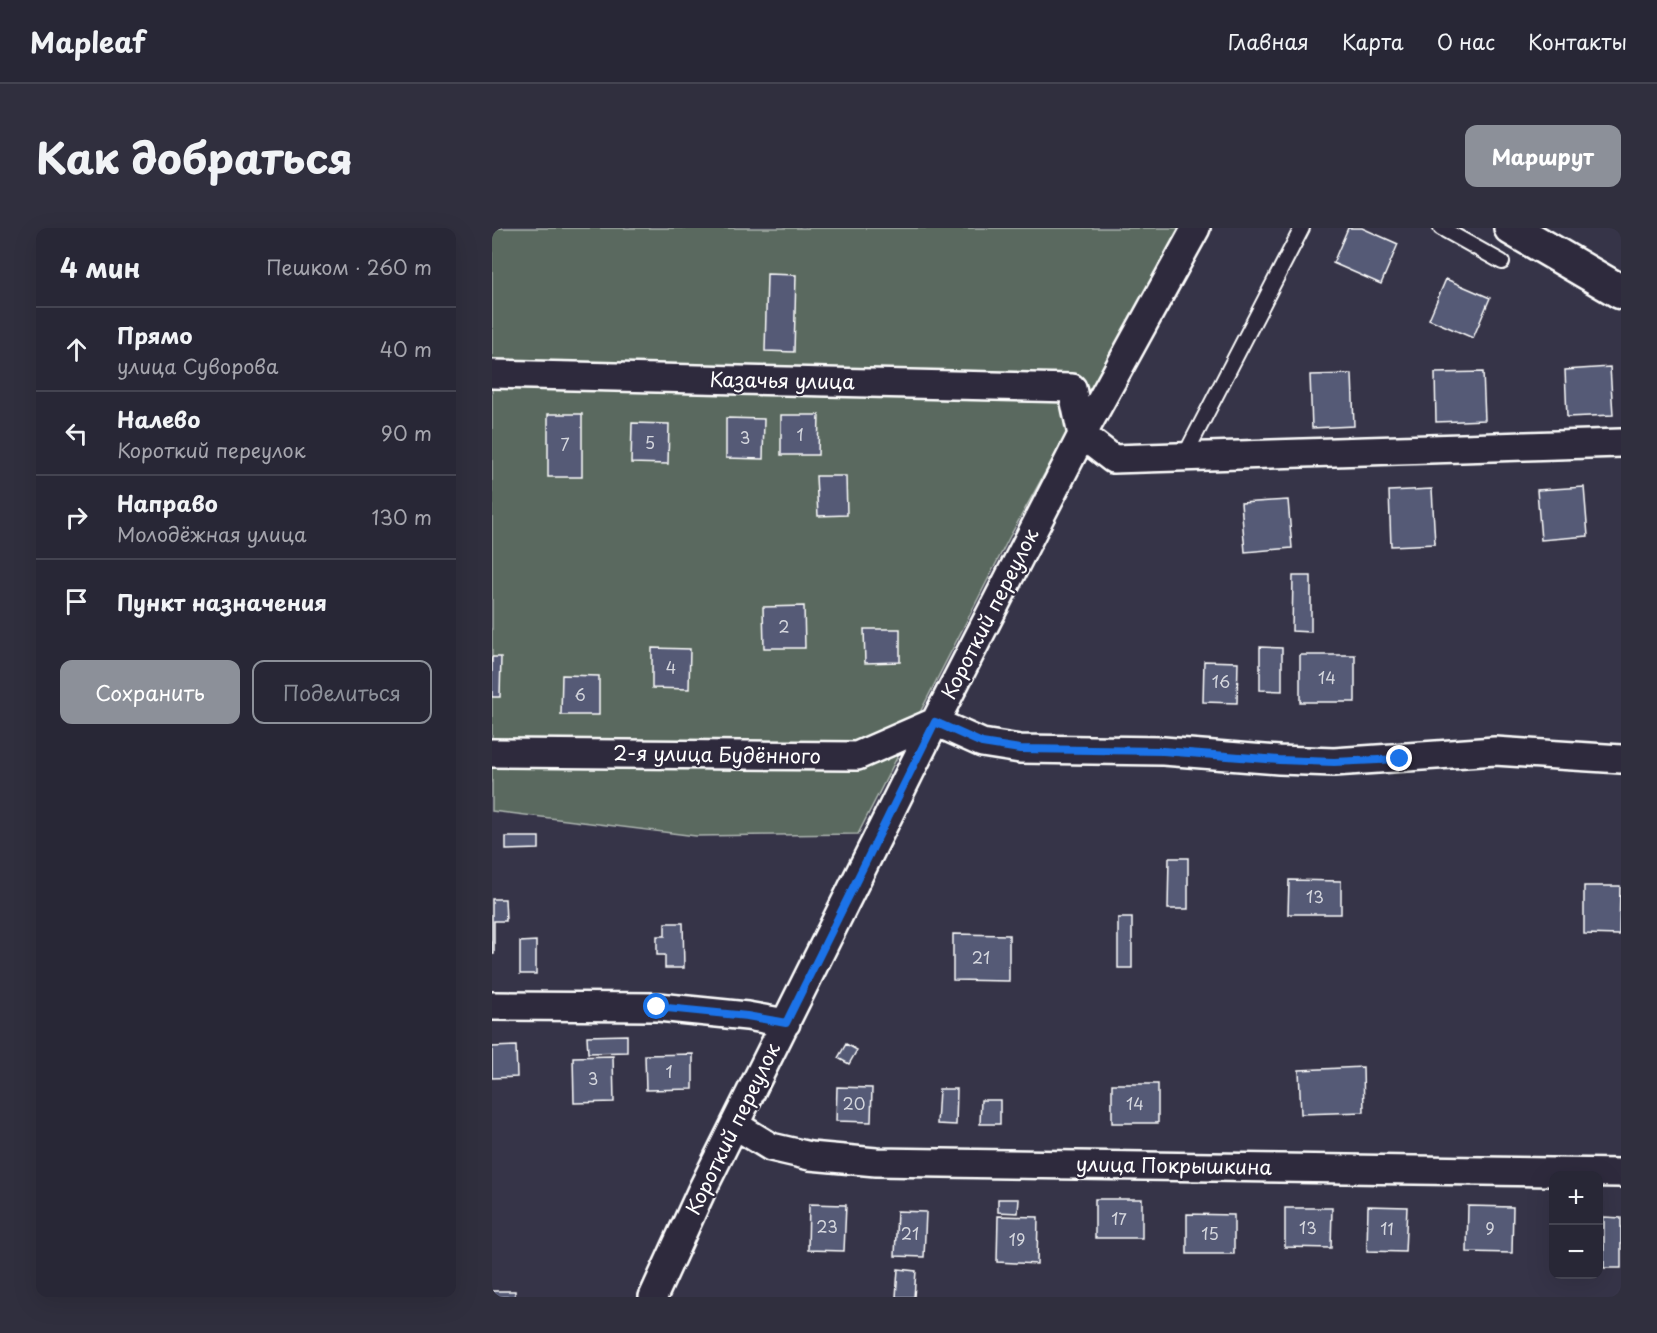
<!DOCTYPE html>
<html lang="ru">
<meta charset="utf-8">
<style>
:root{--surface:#282736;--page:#302f3e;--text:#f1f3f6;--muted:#a5a5ad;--line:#444451;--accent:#8c9099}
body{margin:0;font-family:"Playpen Sans",sans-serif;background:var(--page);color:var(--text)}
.controls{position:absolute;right:18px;bottom:18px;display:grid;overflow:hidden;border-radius:12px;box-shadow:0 6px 24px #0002}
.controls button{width:54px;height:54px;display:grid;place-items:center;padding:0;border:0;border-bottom:2px solid var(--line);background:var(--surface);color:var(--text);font:30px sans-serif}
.stop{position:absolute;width:18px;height:18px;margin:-14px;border:4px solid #1a73e8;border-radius:50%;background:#fff}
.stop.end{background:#1a73e8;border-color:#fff;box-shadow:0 2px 6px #0008}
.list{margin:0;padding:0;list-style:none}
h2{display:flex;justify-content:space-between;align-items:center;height:78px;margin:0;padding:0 24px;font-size:26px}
h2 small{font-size:20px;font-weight:400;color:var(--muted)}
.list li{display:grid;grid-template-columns:39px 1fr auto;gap:18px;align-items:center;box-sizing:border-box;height:84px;padding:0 24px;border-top:2px solid var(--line)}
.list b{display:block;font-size:22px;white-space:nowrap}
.list p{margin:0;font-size:20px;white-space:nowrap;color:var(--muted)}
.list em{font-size:20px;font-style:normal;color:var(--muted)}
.actions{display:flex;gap:12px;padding:18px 24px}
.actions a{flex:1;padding:14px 0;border:2px solid var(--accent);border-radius:12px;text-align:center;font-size:21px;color:var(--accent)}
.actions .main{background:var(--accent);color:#fff}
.icon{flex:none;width:33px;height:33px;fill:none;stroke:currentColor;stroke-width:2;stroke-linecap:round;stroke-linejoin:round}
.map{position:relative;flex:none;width:1129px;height:1069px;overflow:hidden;border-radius:12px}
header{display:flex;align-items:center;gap:36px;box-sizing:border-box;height:84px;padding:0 30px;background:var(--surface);border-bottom:2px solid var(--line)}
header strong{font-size:28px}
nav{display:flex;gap:33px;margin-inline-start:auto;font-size:21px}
.intro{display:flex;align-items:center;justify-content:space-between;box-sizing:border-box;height:144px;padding:0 36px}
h1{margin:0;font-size:42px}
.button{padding:15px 27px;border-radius:12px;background:var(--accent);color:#fff;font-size:21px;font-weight:700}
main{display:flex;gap:36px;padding:0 36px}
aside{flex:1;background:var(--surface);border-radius:12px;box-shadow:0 6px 24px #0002}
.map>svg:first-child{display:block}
</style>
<header>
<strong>Mapleaf</strong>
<nav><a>Главная</a><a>Карта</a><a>О нас</a><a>Контакты</a></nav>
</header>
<div class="intro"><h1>Как добраться</h1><a class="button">Маршрут</a></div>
<main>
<aside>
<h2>4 мин<small>Пешком · 260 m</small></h2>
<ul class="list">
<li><svg class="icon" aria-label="ahead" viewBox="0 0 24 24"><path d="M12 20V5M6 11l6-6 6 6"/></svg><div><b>Прямо</b><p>улица Суворова</p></div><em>40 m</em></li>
<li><svg class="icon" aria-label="left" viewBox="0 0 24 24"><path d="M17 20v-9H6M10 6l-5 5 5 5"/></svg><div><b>Налево</b><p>Короткий переулок</p></div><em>90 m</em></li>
<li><svg class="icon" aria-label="right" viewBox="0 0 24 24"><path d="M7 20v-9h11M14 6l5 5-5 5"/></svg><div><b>Направо</b><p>Молодёжная улица</p></div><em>130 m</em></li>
<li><svg class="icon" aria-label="arrive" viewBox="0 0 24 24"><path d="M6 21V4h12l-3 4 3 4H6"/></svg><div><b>Пункт назначения</b></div></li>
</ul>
<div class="actions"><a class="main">Сохранить</a><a>Поделиться</a></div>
</aside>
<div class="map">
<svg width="1129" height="1069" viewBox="0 0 1129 1069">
<rect width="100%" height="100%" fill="#363448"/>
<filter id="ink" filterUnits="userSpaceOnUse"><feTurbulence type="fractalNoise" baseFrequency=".0167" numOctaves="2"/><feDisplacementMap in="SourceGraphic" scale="12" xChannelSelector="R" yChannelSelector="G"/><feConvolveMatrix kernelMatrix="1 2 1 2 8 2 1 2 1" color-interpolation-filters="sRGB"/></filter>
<g filter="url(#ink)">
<path fill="#5a695f" stroke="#acb4af" stroke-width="1.5" d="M0 0H688L517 310 366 606 204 608 0 583Z"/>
<path fill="#545a76" stroke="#fff" stroke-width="1.5" d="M856 0H870L906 16 889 56 841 35Z
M275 46 304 47 302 124 273 123Z
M954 51 998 70 981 110 937 91Z
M1118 139 1121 187 1075 189 1073 142Z
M991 144 993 192 944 194 943 145Z
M860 146 862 198 820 200 818 147Z
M56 186H90V249H56Z
M289 187H327L326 227H289Z
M234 190 272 191 271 231 234 230Z
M140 195 177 196 176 236 139 235Z
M324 248H354L355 287 326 288Z
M1092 259 1096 308 1049 312 1045 262Z
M940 261 943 316 899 318 897 263Z
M796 272 800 320 753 324 749 275Z
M801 348H819V404L800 403Z
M312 378 313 420H272L271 379Z
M372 401H408V434L373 435Z
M768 419 790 420V463L768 462Z
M160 420 198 421 197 461 160 460Z
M808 427H863V474H808Z
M0 429H9L8 469H0Z
M712 433 746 434 745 475 711 474Z
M70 447 107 448V487H69Z
M14 609H47V621L14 622Z
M677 630H696V681H676Z
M797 652 849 653V686H796Z
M1092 658H1128L1127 707 1092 706Z
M0 671H13L14 693H2V726H0Z
M626 690H640V740H626Z
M173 695H191L192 740H173V727H165V708H173Z
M461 706 517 707V753L461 752Z
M44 713V746H28V714Z
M135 807V824L96 825 95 808Z
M354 816 365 822 357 836 346 830Z
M24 818 25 849 0 850V819Z
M201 826V861L154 862 153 827Z
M121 828 122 874 82 875 81 829Z
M871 839 872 884 809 886 807 842Z
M620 856H666V895H620Z
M345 859 380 860 379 894 344 893Z
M447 861H465L464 897 445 896Z
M489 872H508V896H488Z
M506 971H527L526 985 506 984Z
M603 971H650V1010H603Z
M317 976 354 977 352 1023 316 1022Z
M876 978 915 979 913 1024 875 1023Z
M976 978 1021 979 1020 1025 975 1024Z
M793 980H840L839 1020 793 1019Z
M405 983 434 984 432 1029 403 1028Z
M695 986 742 987V1026H695Z
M506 988 546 989 545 1036 505 1034Z
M1112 989 1129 990V1040H1112Z
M406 1041 424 1043 422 1069H404Z
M0 1063H23V1069H0Z"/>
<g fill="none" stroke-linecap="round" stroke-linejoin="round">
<g stroke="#fff" stroke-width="18">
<path id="lane" d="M949 0 1010 34
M692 229 810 0"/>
</g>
<g stroke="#fff" stroke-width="32">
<path id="street" d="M0 146 580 160 590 207 621 231 1129 215
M0 525 365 528 443 494 490 515 528 521 671 523 787 532 842 534 1003 523 1129 531
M0 778 166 779 255 788 294 795
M243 897 279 919 318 928 384 934 1129 945
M161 1069 209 964 443 494 590 207 704 0"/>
</g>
<g stroke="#fff" stroke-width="38">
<path id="secondary" d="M1019 0 1129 64"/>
</g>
<use href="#lane" stroke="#2f2a3d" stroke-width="14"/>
<use href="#street" stroke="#2f2a3d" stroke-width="27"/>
<use href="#secondary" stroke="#2f2a3d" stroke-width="33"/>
</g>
</g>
<g fill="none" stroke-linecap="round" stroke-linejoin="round" filter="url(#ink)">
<path stroke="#1a73e8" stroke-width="8" d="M165 779 255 788 294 795 443 494 490 515 528 521 671 523 787 532 842 534 908 531"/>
</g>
<g text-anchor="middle" stroke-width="4.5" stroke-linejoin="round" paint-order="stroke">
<g font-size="16" fill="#d4d6dd">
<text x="308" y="213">1</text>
<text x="253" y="216">3</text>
<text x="158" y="221">5</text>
<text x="73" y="223">7</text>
<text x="292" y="405">2</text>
<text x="179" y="446">4</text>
<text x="835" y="456">14</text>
<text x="729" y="460">16</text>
<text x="88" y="473">6</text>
<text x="823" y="675">13</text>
<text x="489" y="736">21</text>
<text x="177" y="850">1</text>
<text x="101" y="857">3</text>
<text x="362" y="882">20</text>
<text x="643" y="882">14</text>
<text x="627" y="997">17</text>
<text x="335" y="1005">23</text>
<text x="816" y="1006">13</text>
<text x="895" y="1007">11</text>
<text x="998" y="1007">9</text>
<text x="418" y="1012">21</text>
<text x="718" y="1012">15</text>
<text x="525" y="1018">19</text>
</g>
<g font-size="20" fill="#fff" stroke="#2f2a3d">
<text transform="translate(290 153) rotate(1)" y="7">Казачья улица</text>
<text transform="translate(498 386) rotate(-63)" y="7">Короткий переулок</text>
<text transform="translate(225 527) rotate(1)" y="7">2-я улица Будённого</text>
<text transform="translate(241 901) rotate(-64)" y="7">Короткий переулок</text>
<text transform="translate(682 938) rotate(1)" y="7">улица Покрышкина</text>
</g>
</g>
</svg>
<div class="controls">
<button>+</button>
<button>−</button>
</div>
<div class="stop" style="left:165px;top:779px"></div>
<div class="stop end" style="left:908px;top:531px"></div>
</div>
</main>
